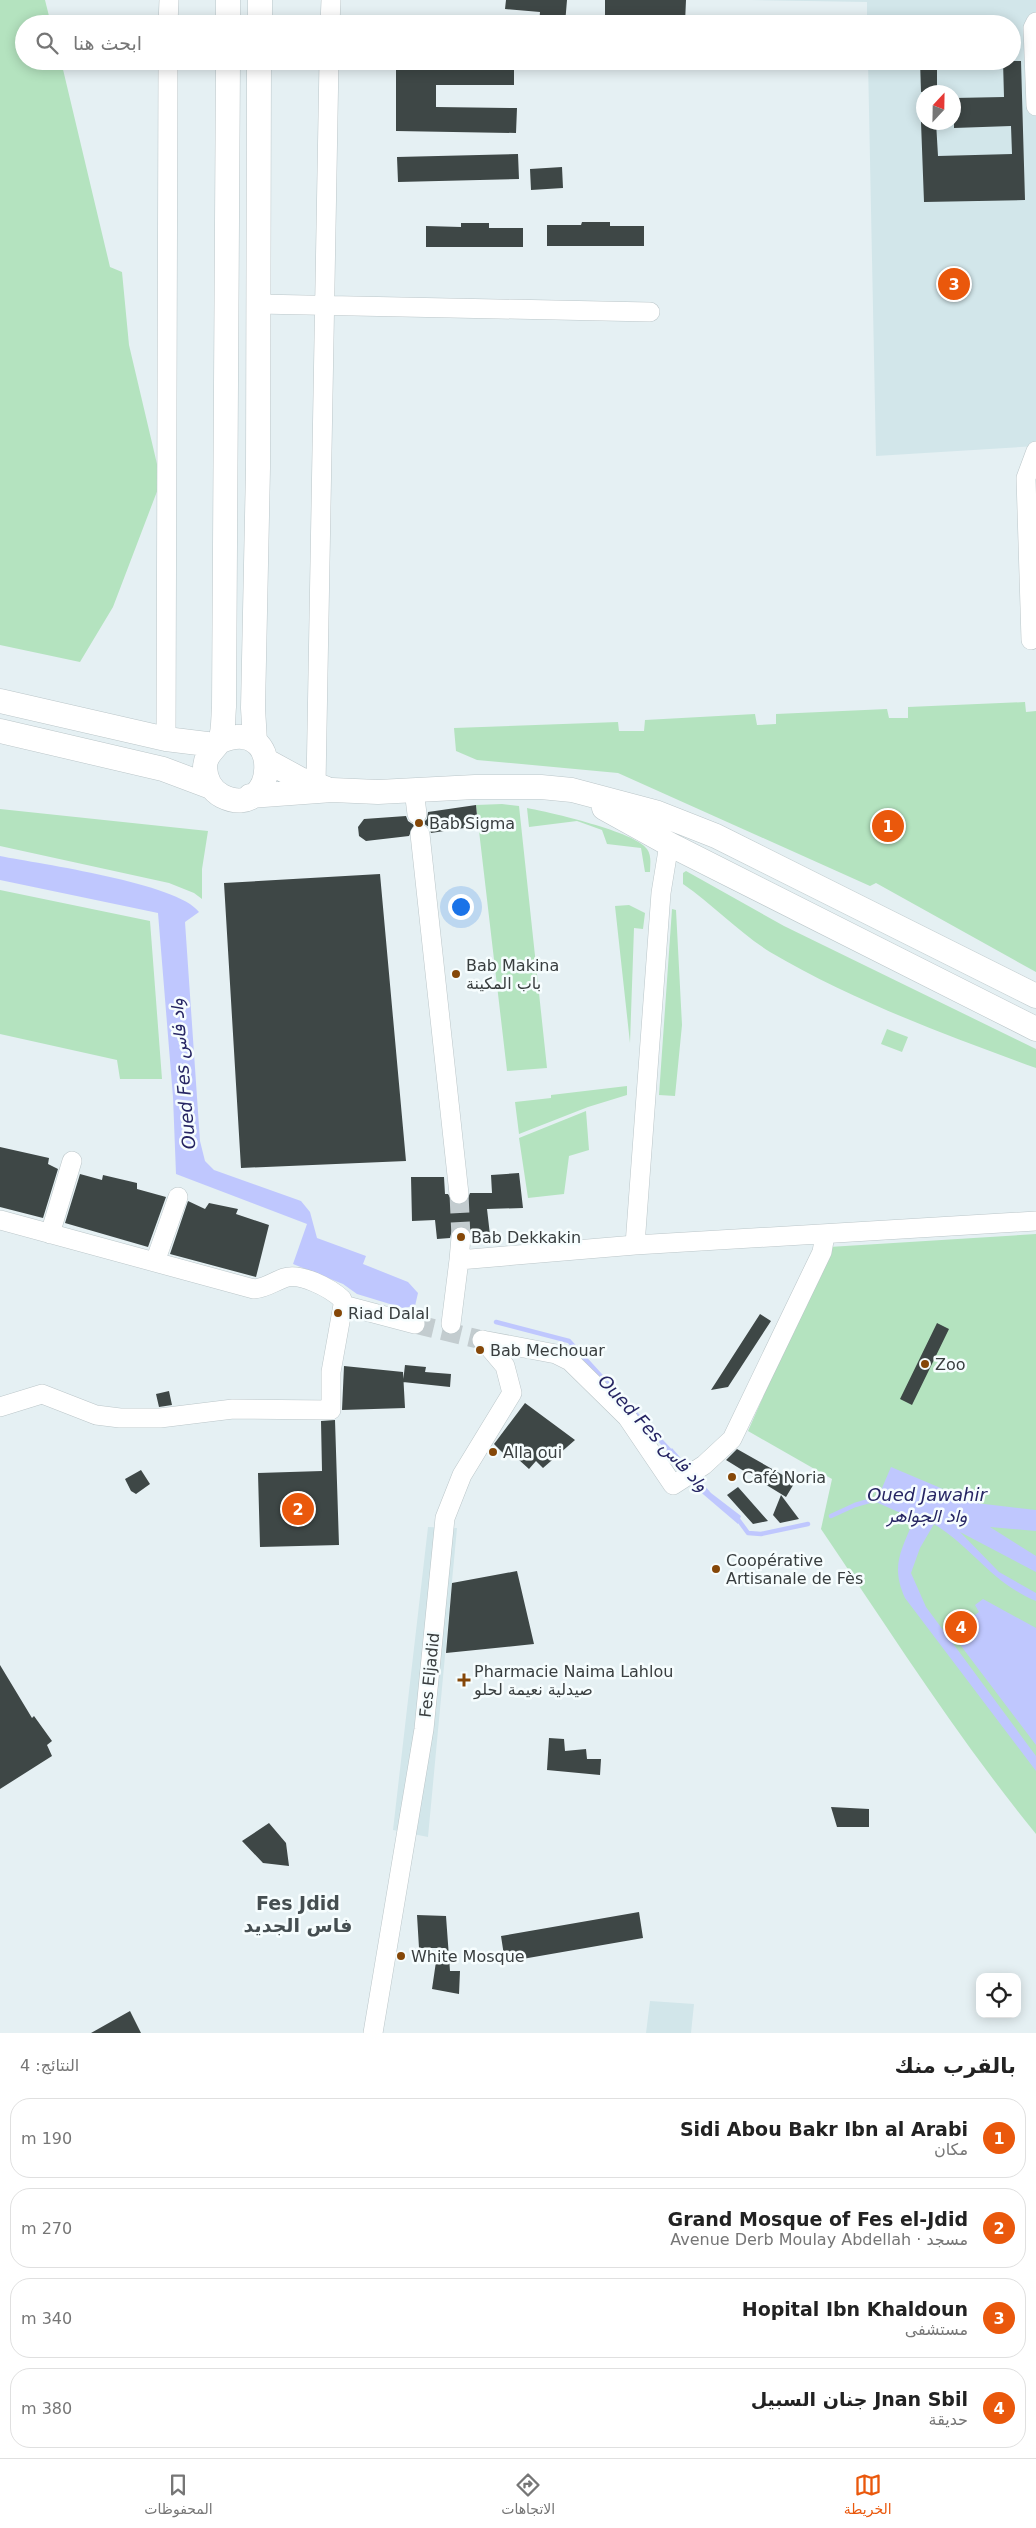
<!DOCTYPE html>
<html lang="ar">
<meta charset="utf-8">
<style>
:root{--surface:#fff;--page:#f6f6f6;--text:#222;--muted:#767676;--line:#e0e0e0;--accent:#ea580c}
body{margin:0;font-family:"DejaVu Sans",Vazirmatn,sans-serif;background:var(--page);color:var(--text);direction:rtl}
.controls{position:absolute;right:15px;bottom:15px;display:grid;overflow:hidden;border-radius:10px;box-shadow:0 2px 12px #0003}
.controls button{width:45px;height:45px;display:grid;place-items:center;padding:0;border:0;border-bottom:1px solid var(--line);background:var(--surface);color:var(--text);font:25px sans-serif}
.compass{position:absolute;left:916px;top:85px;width:45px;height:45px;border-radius:50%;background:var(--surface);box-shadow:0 2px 12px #0003;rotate:22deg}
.you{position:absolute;left:460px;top:906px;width:18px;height:18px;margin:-12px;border:4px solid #fff;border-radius:50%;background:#1a73e8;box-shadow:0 0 0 8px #1a73e833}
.badge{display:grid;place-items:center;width:32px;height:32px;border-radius:50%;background:var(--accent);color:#fff;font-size:16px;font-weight:700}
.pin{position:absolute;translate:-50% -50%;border:2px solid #fff;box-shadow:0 1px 5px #0006}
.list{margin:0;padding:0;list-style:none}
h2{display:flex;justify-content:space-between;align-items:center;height:65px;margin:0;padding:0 20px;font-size:21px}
h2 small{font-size:16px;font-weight:400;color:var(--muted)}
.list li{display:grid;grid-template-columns:32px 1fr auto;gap:15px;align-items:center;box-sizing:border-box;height:80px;margin:0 10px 10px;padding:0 10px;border:1px solid var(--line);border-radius:20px}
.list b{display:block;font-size:19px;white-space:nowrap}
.list p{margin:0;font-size:16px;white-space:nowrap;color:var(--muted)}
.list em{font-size:16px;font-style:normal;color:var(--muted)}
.icon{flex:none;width:28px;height:28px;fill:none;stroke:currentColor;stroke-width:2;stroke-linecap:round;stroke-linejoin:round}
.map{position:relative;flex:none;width:1036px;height:2033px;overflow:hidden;direction:ltr}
.search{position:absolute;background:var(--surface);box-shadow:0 2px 12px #0003;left:15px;right:15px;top:15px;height:55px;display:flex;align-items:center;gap:12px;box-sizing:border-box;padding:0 18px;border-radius:28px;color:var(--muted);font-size:19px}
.sheet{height:425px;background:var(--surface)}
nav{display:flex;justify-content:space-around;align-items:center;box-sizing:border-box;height:70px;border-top:1px solid var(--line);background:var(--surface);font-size:14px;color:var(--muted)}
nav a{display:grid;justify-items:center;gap:2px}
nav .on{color:var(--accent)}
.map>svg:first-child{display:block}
</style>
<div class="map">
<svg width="1036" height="2033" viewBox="0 0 1036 2033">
<rect width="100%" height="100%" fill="#e5f0f3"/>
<path fill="#d2e6ea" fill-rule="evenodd" d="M751 0H1036V446L876 456 868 61H1012V24H867V2ZM924 92H954V122H924Z
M428 1527 457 1528 428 1837 393 1830Z
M650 2001 694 2004 691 2033H646Z"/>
<path fill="#b4e3bf" d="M0 0H45L51 24H24V61H61L110 267 122 272 129 345 161 481 113 607 80 662 0 645Z
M1025 702 1026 712 1036 711V972L876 883 870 886 618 773 477 760 456 751 454 728 618 722 619 731H644L645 720 755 714 757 725 776 724V714L887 709 889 718H908V707Z
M502 804 519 806 547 1068 507 1071 476 805Z
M527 808C549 812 636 832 647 849 652 856 650 865 650 872H645L641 848 607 844 602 830 577 821 529 827Z
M0 809 208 831 202 869V899L194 893 169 883 0 846Z
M686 871 784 926 1036 1049V1068C946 1035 853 1001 770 952 741 934 712 904 683 884V873Z
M0 890 150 921 162 1079H120L117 1060 0 1034Z
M629 905 645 913 643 929 634 928 630 1043 615 906Z
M672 909 676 910 682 1025 675 1096 659 1095Z
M887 1029 908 1037 902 1052 881 1044Z
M627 1086V1095L588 1107 519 1134 515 1102 551 1098V1095Z
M586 1111 589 1150 569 1156 564 1194 528 1198 519 1138Z
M1036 1234V1834C957 1737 891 1633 821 1529L832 1479 748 1431 829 1247Z"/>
<path fill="#bfc7fe" d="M0 856C40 864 178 883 199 912L185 922 200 1141 205 1161 214 1170 301 1201 310 1212 317 1238 366 1256 363 1264 408 1282 418 1293 415 1306 403 1308 357 1294 343 1284 293 1264 307 1224 176 1174 173 1097 158 913 0 880Z
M672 1448 711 1493 741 1516 738 1524 697 1489 668 1453Z
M891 1467 976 1503 1036 1510V1531L990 1527 1036 1556V1572L960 1532 999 1572 1036 1593V1601C992 1583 973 1548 934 1524L920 1548 911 1573 926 1607 1036 1756V1771L905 1598C890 1565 902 1550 914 1519L876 1502Z
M983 1599 1036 1628V1745L946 1626 958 1617 964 1623 979 1612 975 1605Z"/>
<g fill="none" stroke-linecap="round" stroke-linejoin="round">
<path stroke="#bfc7fe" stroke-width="4.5" d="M496 1322 569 1341 627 1405
M634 1412 673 1454
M831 1516 855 1505 883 1497
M737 1518 748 1533 761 1534 808 1524"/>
</g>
<path fill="#3e4746" d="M506 0H567L565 24H539L540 12 505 9Z
M605 0H686L685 23 605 21Z
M396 61H514V85H436V107L517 108 516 133 396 131Z
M920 61H937V92H921Z
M1003 61H1021L1025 200 924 202 921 122H936L938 156 1012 154 1011 126 954 128V98L1004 97Z
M518 154 519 179 398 182 397 157Z
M562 167 563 188 531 190 530 169Z
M582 222H610V226H644V246H547V225H581Z
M461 223H489V228H523V247H426V226L461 227Z
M476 805 478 826 431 833 429 827 423 823 427 819 428 812Z
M406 816 408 821 414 825 409 836 366 841 359 836 358 827 364 819Z
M879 816 898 817V836H879Z
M380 874 406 1161 241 1168 224 883Z
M0 1147 49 1158 48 1164 58 1169 43 1218 0 1207Z
M519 1173 523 1208 487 1209 490 1235 472 1236 468 1228 461 1226 452 1230 450 1238 437 1239 435 1220 412 1221 411 1177H444L445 1194H448L454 1204 460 1205 466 1203 470 1193H492L491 1175Z
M80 1174 102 1180 103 1175 137 1183V1189L166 1197 148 1247 65 1223Z
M188 1201 205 1209 209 1203 238 1209 236 1214 269 1225 256 1277 170 1254Z
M760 1314 771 1321 728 1387 711 1390Z
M937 1323 949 1329 912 1405 900 1399Z
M405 1365 426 1367 425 1372 451 1374 450 1387 403 1382Z
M344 1366 403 1372 405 1408 342 1410Z
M169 1391 172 1405 159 1407 156 1394Z
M525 1403 575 1440 543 1468 536 1461 529 1469 507 1449 503 1453 494 1444Z
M335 1420 339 1545 260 1547 258 1473 322 1471 321 1421Z
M737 1449 795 1482 786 1497 726 1460Z
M141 1470 150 1484 136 1494 131 1491 125 1479Z
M738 1487 768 1521 753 1524 727 1495Z
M781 1495 799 1519 780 1523 773 1515Z
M517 1571 534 1644 446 1653 452 1583Z
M0 1665 32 1718 34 1716 52 1741 47 1745 52 1756 0 1789Z
M549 1738 564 1739 565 1751 586 1749 587 1759H601L600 1775 547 1770Z
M831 1807 869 1809V1827H837Z
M269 1823 286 1843 289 1866 263 1863 242 1841Z
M639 1912 643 1938 505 1962 501 1936Z
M417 1915 446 1916 450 1971H460L459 1994 432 1989 438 1948H419Z
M130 2011 141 2033H91Z"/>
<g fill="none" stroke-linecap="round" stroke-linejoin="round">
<path stroke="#c3cccf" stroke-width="19" stroke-dasharray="19 9" stroke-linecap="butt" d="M459 1194 461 1237
M415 1324 478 1339"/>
<g stroke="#bbc6c9" stroke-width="20">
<path id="minor" d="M1036 22 1033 28 1036 106
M168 24 169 0
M330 24 331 0
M258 304 650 312
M1031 640 1026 478 1036 451
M166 739 168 61
M316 785 329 61
M414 790 417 814
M420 834 459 1194
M669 844 661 893 635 1245 1036 1221
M0 1220 254 1289C266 1288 273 1282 284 1278 300 1272 330 1288 342 1299L343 1305 331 1372V1410L233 1409 160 1418H120L96 1415 42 1394 0 1407
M50 1234 72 1161
M459 1260 461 1237
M155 1262 178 1197
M343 1305 415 1324
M451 1324 459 1260 635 1245
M482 1340 556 1354 570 1361 627 1417 673 1485 704 1465 732 1439 822 1252 825 1235
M373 2033 424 1729 445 1518 462 1475 512 1393 505 1366 483 1340"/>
</g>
<g stroke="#bbc6c9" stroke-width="25">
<path id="major" d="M228 24V0
M260 24V0
M0 701 166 739 215 745
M0 731 163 769 211 787
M219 742C285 712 278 824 222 796 212 791 206 780 205 768 205 755 213 751 219 742 224 734 223 717 224 707L228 61
M255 742 253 708 258 468 259 61
M267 761 300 779 325 788
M250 796 332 790 378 792 475 787H541L572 790 655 812 716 836 1036 996
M604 808 669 844 1036 1029"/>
</g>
<use href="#minor" stroke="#fff" stroke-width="19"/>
<use href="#major" stroke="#fff" stroke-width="24"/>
</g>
<g fill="#854708" stroke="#f6fdfe" stroke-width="2">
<circle cx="419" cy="823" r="5"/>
<circle cx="456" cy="974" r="5"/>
<circle cx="461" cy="1237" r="5"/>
<circle cx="338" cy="1313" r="5"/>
<circle cx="480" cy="1350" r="5"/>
<circle cx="925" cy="1364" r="5"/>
<circle cx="493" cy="1452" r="5"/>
<circle cx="732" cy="1477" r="5"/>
<circle cx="716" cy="1569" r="5"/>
<path d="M461.5 1672.5h5v5h5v5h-5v5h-5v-5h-5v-5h5z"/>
<circle cx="401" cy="1956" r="5"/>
</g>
<g text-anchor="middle" stroke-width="5" stroke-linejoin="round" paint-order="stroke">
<g font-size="16" fill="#393e3f" stroke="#f6fdfe" text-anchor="start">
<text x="429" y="829">Bab Sigma</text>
<text x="466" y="971">Bab Makina<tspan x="466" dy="18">باب المكينة</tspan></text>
<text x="471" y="1243">Bab Dekkakin</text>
<text x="348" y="1319">Riad Dalal</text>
<text x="490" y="1356">Bab Mechouar</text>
<text x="935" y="1370">Zoo</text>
<text x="503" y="1458">Alla oui</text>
<text x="742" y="1483">Café Noria</text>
<text x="726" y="1566">Coopérative<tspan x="726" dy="18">Artisanale de Fès</tspan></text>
<text x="474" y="1677">Pharmacie Naima Lahlou<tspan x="474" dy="18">صيدلية نعيمة لحلو</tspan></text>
<text x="411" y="1962">White Mosque</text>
</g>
<g font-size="16" fill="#393e3f" stroke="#f6fdfe">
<text transform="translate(429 1675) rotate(-84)" y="6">Fes Eljadid</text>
</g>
<g font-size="18" font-style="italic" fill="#262563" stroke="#f6fdfe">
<text transform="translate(183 1074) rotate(-95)" y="6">Oued Fes واد فاس</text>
<text transform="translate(653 1433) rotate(47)" y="6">Oued Fes واد فاس</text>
<text x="927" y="1501">Oued Jawahir<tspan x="927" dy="21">واد الجواهر</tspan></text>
</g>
<g font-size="19" font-weight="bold" fill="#454e51" stroke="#f6fdfe">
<text x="298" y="1910">Fes Jdid<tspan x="298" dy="22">فاس الجديد</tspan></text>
</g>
</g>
</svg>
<div class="controls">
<button><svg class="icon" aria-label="locate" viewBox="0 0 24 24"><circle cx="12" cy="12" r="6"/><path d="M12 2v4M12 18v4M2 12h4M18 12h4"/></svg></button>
</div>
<svg class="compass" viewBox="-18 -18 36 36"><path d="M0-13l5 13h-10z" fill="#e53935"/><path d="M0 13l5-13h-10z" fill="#767676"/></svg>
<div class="you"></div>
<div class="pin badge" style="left:888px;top:826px">1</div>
<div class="pin badge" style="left:298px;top:1509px">2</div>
<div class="pin badge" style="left:954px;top:284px">3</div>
<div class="pin badge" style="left:961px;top:1627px">4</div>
<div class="search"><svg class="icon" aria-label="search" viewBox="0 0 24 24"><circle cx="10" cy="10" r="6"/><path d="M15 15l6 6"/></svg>ابحث هنا</div>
</div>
<section class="sheet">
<h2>بالقرب منك<small>النتائج: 4</small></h2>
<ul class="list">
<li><span class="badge">1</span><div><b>Sidi Abou Bakr Ibn al Arabi</b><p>مكان</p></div><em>190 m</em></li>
<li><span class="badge">2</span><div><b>Grand Mosque of Fes el-Jdid</b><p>مسجد · Avenue Derb Moulay Abdellah</p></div><em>270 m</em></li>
<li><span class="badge">3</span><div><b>Hopital Ibn Khaldoun</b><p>مستشفى</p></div><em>340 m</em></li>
<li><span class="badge">4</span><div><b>Jnan Sbil جنان السبيل</b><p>حديقة</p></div><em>380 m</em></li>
</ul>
</section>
<nav>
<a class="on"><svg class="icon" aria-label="map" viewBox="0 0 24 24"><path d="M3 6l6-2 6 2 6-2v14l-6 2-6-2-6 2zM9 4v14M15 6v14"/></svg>الخريطة</a>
<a><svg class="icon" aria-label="directions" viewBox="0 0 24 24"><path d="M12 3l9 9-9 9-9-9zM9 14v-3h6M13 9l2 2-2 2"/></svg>الاتجاهات</a>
<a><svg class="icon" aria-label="saved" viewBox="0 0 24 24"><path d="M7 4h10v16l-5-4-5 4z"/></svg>المحفوظات</a>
</nav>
